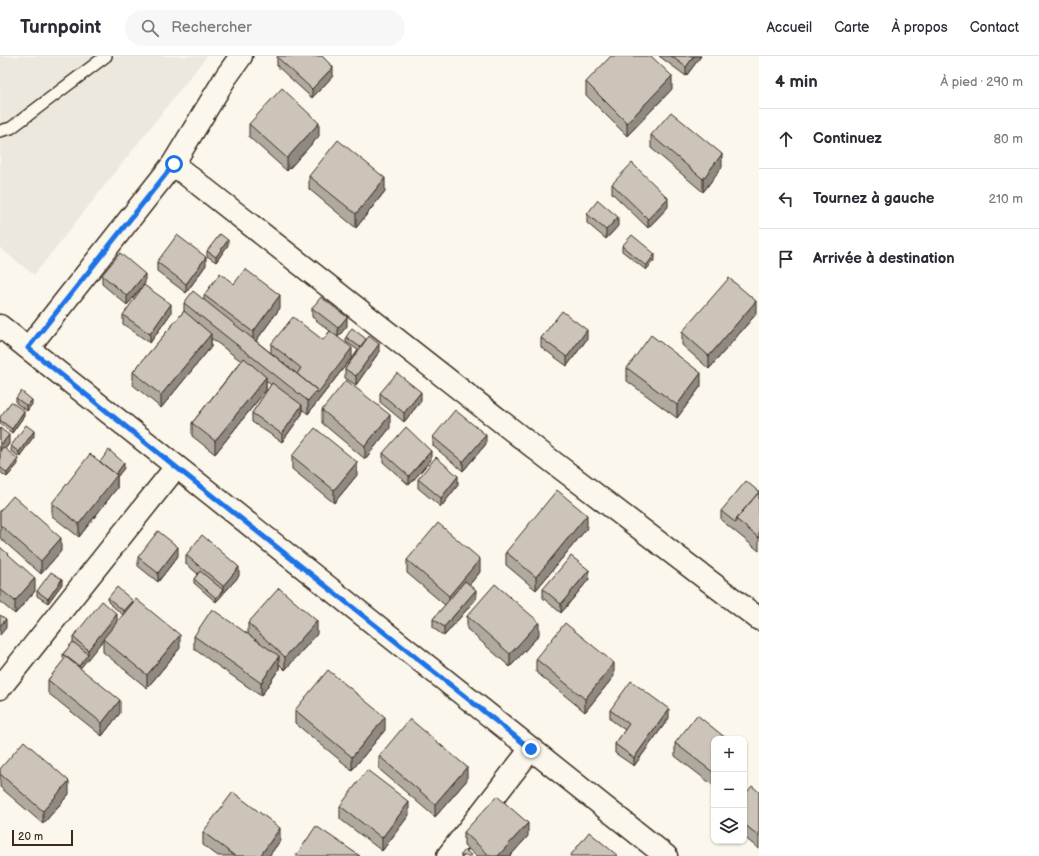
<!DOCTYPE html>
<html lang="fr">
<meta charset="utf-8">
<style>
:root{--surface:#fff;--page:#f7f7f7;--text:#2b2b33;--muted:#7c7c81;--line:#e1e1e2}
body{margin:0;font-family:"Balsamiq Sans",sans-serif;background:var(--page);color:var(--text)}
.controls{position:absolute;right:12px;bottom:12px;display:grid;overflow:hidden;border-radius:8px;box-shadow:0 1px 3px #0004}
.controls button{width:36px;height:36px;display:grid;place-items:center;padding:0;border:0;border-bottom:1px solid var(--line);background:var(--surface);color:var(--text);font:20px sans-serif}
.scale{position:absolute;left:12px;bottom:10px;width:61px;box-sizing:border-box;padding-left:4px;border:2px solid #3b2a1e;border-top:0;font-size:11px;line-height:14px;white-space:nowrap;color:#3b2a1e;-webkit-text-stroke:3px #fbf7ec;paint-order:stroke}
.stop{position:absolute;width:12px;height:12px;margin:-9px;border:3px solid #1a73e8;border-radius:50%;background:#fff}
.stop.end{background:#1a73e8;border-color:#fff;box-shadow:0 1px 4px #0008}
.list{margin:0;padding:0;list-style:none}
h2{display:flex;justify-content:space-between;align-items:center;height:52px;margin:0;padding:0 16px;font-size:17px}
h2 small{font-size:13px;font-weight:400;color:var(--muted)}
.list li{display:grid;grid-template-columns:26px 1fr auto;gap:12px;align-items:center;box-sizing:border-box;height:60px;padding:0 16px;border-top:1px solid var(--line)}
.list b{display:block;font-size:15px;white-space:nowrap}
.list em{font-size:13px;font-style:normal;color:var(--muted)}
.icon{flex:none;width:22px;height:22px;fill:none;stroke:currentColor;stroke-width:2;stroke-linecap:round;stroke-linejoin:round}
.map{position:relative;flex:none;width:759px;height:800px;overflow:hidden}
header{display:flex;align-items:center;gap:24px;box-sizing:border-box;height:56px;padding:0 20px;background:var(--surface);border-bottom:1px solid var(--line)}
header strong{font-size:19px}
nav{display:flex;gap:22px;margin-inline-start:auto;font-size:14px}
.search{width:280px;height:36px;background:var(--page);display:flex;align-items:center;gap:10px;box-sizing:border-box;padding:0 14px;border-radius:22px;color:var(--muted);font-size:15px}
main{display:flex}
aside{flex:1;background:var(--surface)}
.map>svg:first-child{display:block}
</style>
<header>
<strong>Turnpoint</strong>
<div class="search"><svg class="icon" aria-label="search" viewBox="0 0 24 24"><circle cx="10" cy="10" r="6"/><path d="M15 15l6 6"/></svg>Rechercher</div>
<nav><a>Accueil</a><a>Carte</a><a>À propos</a><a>Contact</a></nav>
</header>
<main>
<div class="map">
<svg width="759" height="800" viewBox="0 0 759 800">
<rect width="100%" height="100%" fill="#fbf7ec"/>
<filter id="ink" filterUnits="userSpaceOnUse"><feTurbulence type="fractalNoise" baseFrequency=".025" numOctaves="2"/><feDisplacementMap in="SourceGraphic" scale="8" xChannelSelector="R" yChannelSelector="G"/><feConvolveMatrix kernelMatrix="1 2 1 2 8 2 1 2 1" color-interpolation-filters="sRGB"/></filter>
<g filter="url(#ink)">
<path fill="#ede8dd" d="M0 0H207L34 219 0 192Z"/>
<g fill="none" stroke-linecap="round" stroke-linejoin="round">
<g stroke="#3b2a1e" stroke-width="14">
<path id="service" d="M0 75 11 72 106 0"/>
</g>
<g stroke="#3b2a1e" stroke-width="25">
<path id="minor" d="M173 108 545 400 759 563
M28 292 173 108 226 21 241 0
M0 632 176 411
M448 800 531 693"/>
</g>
<g stroke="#3b2a1e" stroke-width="25">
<path id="tertiary" d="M0 270 666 800"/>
</g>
<use href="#service" stroke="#fbf7ec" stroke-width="11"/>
<use href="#minor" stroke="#fbf7ec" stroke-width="22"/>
<use href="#tertiary" stroke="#fbf7ec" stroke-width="22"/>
</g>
<path fill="#afa99f" stroke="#3b2a1e" d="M659 0H701L686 20Z
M277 1 333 20 312 42 277 10Z
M586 26 672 33 627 80 586 39Z
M249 68 319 80 287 115 249 81Z
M651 79 722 111 703 136 651 92Z
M309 120 385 135 356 172 309 133Z
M612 128 668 151 648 172 612 137Z
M587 158 618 170 606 183 587 167Z
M228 189 216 206 207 200V195Z
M622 190 655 203 646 214 622 195Z
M157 206 206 209 186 237 157 215Z
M102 219 145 227 127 249 102 228Z
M234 228 280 252 256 285 297 318 271 297V288L323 284 330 275 312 261V252L347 270 338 281 352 301 308 358 302 353V358L282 386 252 366V357L271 329 266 325V334L215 398 192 380V367L241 305 211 282V291L161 352 133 329V316L184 255V247L204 245V239Z
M171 257 150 287 123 268V259Z
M756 258 709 313 682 289V276Z
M346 281 379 296 356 329 345 322V313L358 294 346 286Z
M541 282 587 283 567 310 541 291Z
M627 312 701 330 677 362 627 325Z
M380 337 421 345 404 366 380 346Z
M16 342 32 348 27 355 16 347Z
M322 354 390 372 365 403 322 367Z
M24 360 12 377 0 368V361Z
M0 372 9 388 5 393 18 408 7 421 0 416Z
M34 380 19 401 11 395V390Z
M433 381 486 388 463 415 433 390Z
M383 397 431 404 409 429 383 406Z
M292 400 357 419 334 447 292 413Z
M100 406 124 412 117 421V432L79 481 52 460V447Z
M418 423 458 429 441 451 418 432Z
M759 436V495L721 464V455Z
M0 455 61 495 41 518 0 482Z
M587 472 536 534 506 509V496Z
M0 491 35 535 15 558 0 546Z
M186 499 239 520 216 546 194 527V523L198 518 186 508Z
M178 500 158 526 138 510V501Z
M407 504 480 516 469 529 476 543 444 580 433 572V563L445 549 407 517Z
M589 523 561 557 543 542V533Z
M62 528 48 547 37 540V535Z
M108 542 133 547 180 592 147 632 103 596V583L80 612 120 657 102 680 48 637V624L65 603 63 602V598L73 586V581L117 566 123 559 108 546Z
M467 560 539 579 510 611 467 573Z
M248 567 317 578 285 614 279 608V613L261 640 194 593V580L248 578Z
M536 603 614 620 585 656 536 616Z
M295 654 385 674 352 714 295 667Z
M610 654 669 662 634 710 615 697V688L625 674 610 663Z
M714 683V730L675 700V687Z
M379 700 467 724 435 761 379 713Z
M0 713 69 738 43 768 0 731Z
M759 736V793L744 781V740Z
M340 750 409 759 382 795 340 763Z
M203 776 280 785 269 800H218L203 789Z
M464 776 528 780 510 800H476L464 789Z"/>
<path fill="#8f8982" stroke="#3b2a1e" d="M694 0H701L686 20V11Z
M333 11V20L312 42V33Z
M672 20V33L627 80V67Z
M319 67V80L287 115V102Z
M722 98V111L703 136V123Z
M385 122V135L356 172V158Z
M668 142V151L648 172V163Z
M618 161V170L606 183V174Z
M228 184V189L216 206V201Z
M655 198V203L646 214V210Z
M206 201V209L186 237V228Z
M145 218V227L127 249V240Z
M280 239V252L253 289V276Z
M756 245V258L709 313V300Z
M171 248V257L150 287V278Z
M347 261V270L338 281V272Z
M587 274V283L567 310V301Z
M211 278V291L161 352V339Z
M379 288V296L356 329V320Z
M352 292V301L308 358V345L317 334Z
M701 317V330L677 362V349Z
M266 321V334L215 398V385Z
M421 336V345L404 366V357Z
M32 344V348L27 355V350Z
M302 349V358L282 386V378Z
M24 355V360L12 377V373Z
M390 359V372L365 403V390Z
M34 375V380L19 401V396Z
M9 379V388L0 399V390Z
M486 379V388L463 415V406Z
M431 395V404L409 429V420Z
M18 403V408L7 421V417Z
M357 406V419L334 447V434Z
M124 407V412L117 421V432L79 481V468Z
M458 420V429L441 451V442Z
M587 459V472L536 534V521Z
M61 482V495L41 518V505Z
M178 491V500L158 526V517Z
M480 503V516L449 553V540Z
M239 511V520L216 546V542L223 534V530Z
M589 514V523L561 557V548Z
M35 522V535L15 558V545Z
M62 523V528L48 547V543Z
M476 534V543L444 580V571Z
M133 545V549L124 560V555Z
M117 558V567L79 614V610L88 598V594Z
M6 563V572L0 579V570Z
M317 565V578L285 614V601Z
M539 566V579L510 611V598Z
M180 579V592L147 632V619Z
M279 600V613L261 640V627Z
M614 607V620L585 656V643Z
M120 644V657L102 680V667Z
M669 653V662L634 710V702Z
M385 661V674L352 714V701Z
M745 698V711L744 712V699Z
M467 711V724L435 761V748Z
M69 725V738L43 768V755Z
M409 746V759L382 795V782Z
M528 767V780L510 800H498Z
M280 772V785L269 800H260Z"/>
<path fill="#ccc4b9" stroke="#3b2a1e" d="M278 0H322L333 11 312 33 277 1Z
M611 0H651L672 20 627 67 586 26Z
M671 0H694L686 11Z
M282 32 319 67 287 102 249 68Z
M671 56 722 98 703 123 651 79Z
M338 84 385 122 356 158 309 120Z
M632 107 668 142 648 163 612 128Z
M598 144 618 161 606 174 587 158Z
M220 178 228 184 216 201 207 195Z
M177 179 206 201 186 228 157 206Z
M632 179 655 198 646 210 622 190Z
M120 197 145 218 127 240 102 219Z
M245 213 280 239 253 276 204 239 220 217 234 228Z
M729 222 756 245 709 300 682 276Z
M144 229 171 248 150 278 123 259Z
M193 235 317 334 308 345 184 247Z
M321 241 347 261 338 272 312 252Z
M184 255 211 278 161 339 133 316Z
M562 255 587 274 567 301 541 282Z
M293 261 323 284 330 275 352 292 317 338V334L297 318 301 312 271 288Z
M352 272 366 283 360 291 346 281Z
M651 279 701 317 677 349 627 312Z
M369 280 379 288 356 320 345 313Z
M244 302 266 321 215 385 192 367Z
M397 317 421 336 404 357 380 337Z
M346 324 390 359 365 390 322 354Z
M272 327 302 349 282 378 252 357Z
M21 335 32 344 27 350 16 342Z
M11 346 24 355 12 373 0 364V361Z
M455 354 486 379 463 406 433 381Z
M26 369 34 375 19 396 11 390Z
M406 371 431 395 409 420 383 397Z
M0 372 9 379 0 390Z
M315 372 357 406 334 434 292 400Z
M3 391 18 403 7 417 0 411V395Z
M109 394 124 407 116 418 100 406Z
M90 398 117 419 79 468 52 447Z
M436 401 458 420 441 442 418 423Z
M746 425 759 436 736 463V467L721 455Z
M557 434 587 459 536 521 506 496Z
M759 436V482L736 463Z
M13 440 61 482 41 505 0 469V455Z
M438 467 480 503 449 540 407 504Z
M158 475 178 491 158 517 138 501Z
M202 479 239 511 223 530 186 499Z
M0 491 35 522 15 545 0 533Z
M571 500 589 514 561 548 543 533Z
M200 515 223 534 216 542 194 523Z
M51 516 62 523 48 543 37 535Z
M465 525 476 534 444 571 433 563Z
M495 528 539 566 510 598 467 560Z
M117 531 133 545 124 555 108 542Z
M279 532 317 565 285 601 248 567Z
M136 543 180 579 147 619 103 583Z
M102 545 117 558 88 594 73 581Z
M212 553 279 600 261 627 194 580Z
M0 559 6 563 0 570Z
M565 567 614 607 585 643 536 603Z
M73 586 88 598 79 610 63 598Z
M66 601 120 644 102 667 48 624Z
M328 614 385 661 352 701 295 654Z
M631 625 669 653 634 702 615 688 629 668 610 654Z
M697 659 727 683H714V717L675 687Z
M410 663 467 711 435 748 379 700Z
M24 685 69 725 43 755 0 718V713Z
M367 714 409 746 382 782 340 750Z
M752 730 759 736V780L744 768V740Z
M233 736 280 772 260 800H235L203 776Z
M497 740 528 767 498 800H490L464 776Z
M316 770 360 800H296Z
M589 776 618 800H570Z
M465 794 472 800H460Z"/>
</g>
<g fill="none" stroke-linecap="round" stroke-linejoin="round" filter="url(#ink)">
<path stroke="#1a73e8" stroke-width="5" d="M174 108 28 292 176 411 531 693"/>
</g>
</svg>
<div class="controls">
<button>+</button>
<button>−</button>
<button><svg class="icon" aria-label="layers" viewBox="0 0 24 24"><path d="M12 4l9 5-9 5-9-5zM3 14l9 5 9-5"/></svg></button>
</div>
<div class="scale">20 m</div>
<div class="stop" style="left:174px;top:108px"></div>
<div class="stop end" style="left:531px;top:693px"></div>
</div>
<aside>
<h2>4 min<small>À pied · 290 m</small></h2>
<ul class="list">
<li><svg class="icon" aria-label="ahead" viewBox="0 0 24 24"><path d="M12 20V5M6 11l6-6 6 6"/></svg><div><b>Continuez</b></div><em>80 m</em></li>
<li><svg class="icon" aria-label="left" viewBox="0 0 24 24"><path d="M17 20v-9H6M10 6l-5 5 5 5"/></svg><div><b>Tournez à gauche</b></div><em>210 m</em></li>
<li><svg class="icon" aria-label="arrive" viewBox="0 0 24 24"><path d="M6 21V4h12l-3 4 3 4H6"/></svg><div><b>Arrivée à destination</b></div></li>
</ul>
</aside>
</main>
